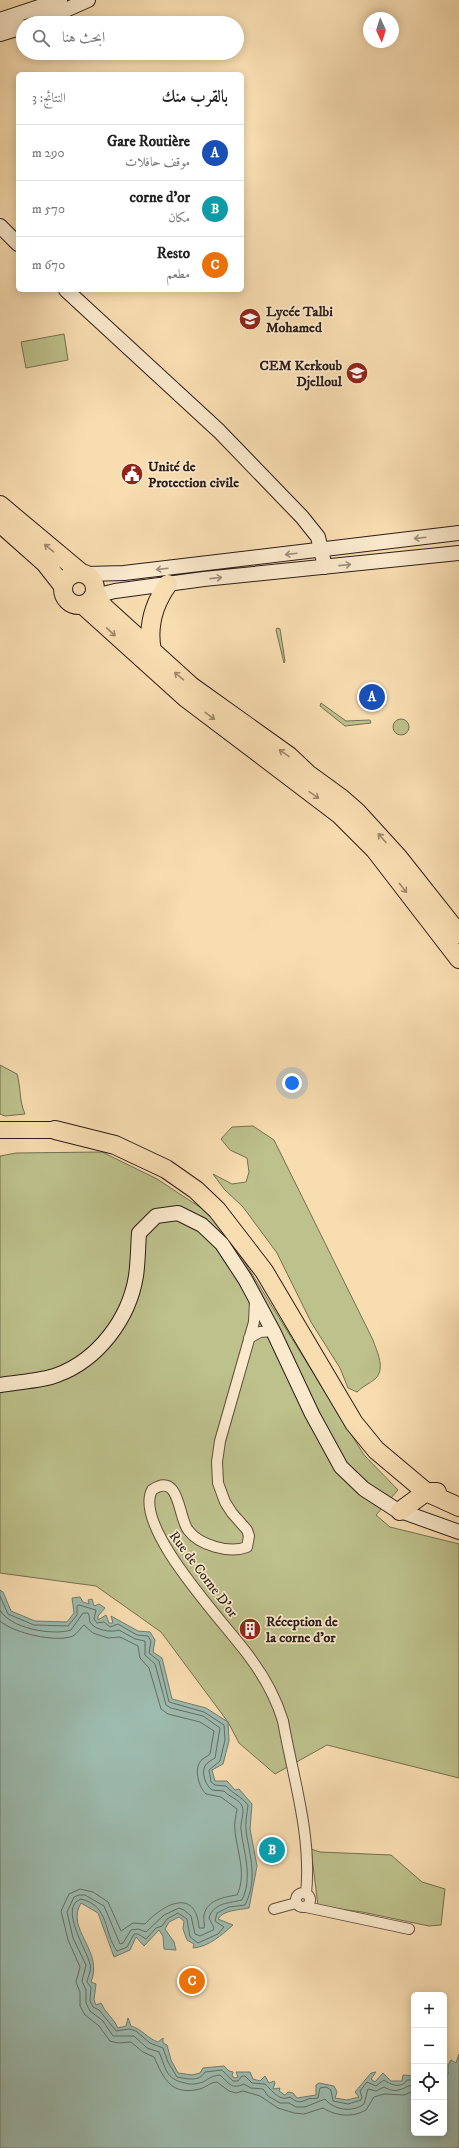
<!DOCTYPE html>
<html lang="ar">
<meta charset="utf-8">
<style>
:root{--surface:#fff;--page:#f2f2f2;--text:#222;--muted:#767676;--line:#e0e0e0;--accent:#b45309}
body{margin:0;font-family:"IM FELL DW Pica",Amiri,serif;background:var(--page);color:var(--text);direction:rtl}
.controls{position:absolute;right:12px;bottom:12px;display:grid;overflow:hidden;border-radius:6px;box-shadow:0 2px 10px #0003}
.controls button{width:36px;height:36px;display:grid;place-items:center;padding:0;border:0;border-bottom:1px solid var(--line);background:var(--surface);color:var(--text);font:20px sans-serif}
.compass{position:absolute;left:363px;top:12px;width:36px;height:36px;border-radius:50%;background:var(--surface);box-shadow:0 2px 10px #0003;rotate:176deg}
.you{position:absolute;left:292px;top:1083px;width:14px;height:14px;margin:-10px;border:3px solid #fff;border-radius:50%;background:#1a73e8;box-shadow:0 0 0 6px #1a73e833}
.badge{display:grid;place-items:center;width:26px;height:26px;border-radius:50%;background:var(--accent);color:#fff;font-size:13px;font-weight:700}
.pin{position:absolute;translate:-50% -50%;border:2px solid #fff;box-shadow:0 1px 4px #0006}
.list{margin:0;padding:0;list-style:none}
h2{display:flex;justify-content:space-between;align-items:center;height:52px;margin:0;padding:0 16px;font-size:17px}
h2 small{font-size:13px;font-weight:400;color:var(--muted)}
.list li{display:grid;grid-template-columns:26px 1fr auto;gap:12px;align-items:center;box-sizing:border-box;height:56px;padding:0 16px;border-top:1px solid var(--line)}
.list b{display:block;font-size:15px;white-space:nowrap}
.list p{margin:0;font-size:13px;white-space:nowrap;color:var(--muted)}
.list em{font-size:13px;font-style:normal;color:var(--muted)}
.icon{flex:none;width:22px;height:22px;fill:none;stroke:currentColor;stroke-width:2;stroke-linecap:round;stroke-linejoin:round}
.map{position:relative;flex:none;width:459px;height:2148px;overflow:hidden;direction:ltr}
.search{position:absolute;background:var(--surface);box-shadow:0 2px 10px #0003;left:16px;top:16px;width:228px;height:44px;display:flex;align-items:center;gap:10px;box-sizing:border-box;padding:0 14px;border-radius:22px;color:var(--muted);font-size:15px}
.panel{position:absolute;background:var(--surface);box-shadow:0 2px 10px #0003;left:16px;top:72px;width:228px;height:220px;border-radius:6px;direction:rtl}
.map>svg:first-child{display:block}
</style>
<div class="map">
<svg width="459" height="2148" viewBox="0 0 459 2148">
<rect width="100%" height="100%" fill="#f8ddb1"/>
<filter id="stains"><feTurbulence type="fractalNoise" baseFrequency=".005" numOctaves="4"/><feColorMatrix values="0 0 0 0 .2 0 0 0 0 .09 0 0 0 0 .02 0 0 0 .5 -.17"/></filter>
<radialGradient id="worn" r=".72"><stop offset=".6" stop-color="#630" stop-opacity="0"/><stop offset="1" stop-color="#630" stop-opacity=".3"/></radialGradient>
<path fill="#bdc18c" stroke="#756f52" d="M64 334 68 360 26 368 21 342Z
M277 628 280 629 285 661 284 663 276 630Z
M321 703 346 721 370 720 371 723 345 726 320 706Z
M393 727a8 8 0 1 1 16 0a8 8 0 1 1-16 0Z
M0 1065 17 1074C21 1087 19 1101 25 1114L5 1116 0 1114Z
M253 1126 274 1140 373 1340C377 1352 386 1369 375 1379 369 1384 363 1386 357 1392L348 1388 340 1368 311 1322 277 1253 243 1207 224 1189 213 1174 232 1184 246 1182 249 1172 247 1158 230 1150 221 1139 232 1127Z
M102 1152 157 1179 218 1219 364 1455 398 1490 376 1515 390 1527 459 1544V1778L327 1745 275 1774 239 1743 228 1722 161 1632 96 1586 0 1573V1156L16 1153Z
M311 1849 320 1852 391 1855 422 1882 445 1889 441 1925 429 1926 362 1912 318 1906Z"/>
<path fill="#9dbbaf" stroke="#707c73" d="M0 1590 3 1592 11 1611 35 1621 67 1622 74 1613 72 1598 80 1597 83 1602 89 1604 88 1600 92 1599 94 1606 99 1604 105 1608 98 1616V1620L106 1615 109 1623H113L111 1616 138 1631 150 1632 155 1640 153 1652 162 1658 172 1699 206 1708 228 1722 229 1741 223 1764 212 1770 215 1781H227L235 1790 239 1789 252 1804 250 1829 257 1866 249 1908C239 1910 223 1910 218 1919L233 1925C222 1935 208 1947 193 1948L194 1944 187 1940 183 1929 184 1921 179 1917 169 1922 165 1929 174 1942 176 1950 164 1949 163 1936 159 1930 144 1946 136 1937 130 1950 114 1957 98 1913 81 1903C65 1930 104 1950 91 1982L96 1984 94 2000 96 2005 101 2003C105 2013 114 2018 118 2028L126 2026 128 2018 131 2026C142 2029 148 2039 158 2042L163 2038V2043L167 2045 171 2060 178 2073 192 2075 200 2073 203 2068 224 2066 229 2071 233 2072 232 2076 235 2078 238 2077 236 2072H250L253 2079 260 2081 265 2076 269 2083 274 2081 275 2083 273 2089 280 2088 279 2091 285 2095 288 2092 293 2093 297 2098 316 2095V2085L319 2083 334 2086 337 2092 335 2098 347 2100 359 2097 355 2092 371 2073 376 2072 371 2079 375 2082 383 2073 391 2081H402L403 2075 414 2076V2133H444V2079L448 2075V2065L451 2060 456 2063 459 2054V2148H0Z"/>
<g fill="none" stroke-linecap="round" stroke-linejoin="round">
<path stroke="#656c64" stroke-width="1" d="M0 1596 8 1614 34 1625 68 1626 77 1615V1606L79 1605 96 1610 94 1619 97 1623 104 1622 110 1627 118 1624 137 1635 148 1636 151 1641 149 1653 159 1661 169 1702 204 1712 224 1725 225 1740 220 1761 209 1770 211 1782 215 1785 226 1786C233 1794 241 1796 248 1805 247 1814 245 1823 246 1831 250 1857 258 1879 245 1905L229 1907 217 1913 215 1921 224 1927 218 1934 198 1943 190 1937 187 1919 178 1913 167 1919 162 1926 156 1928 146 1939 138 1934H134L127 1947 117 1951C103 1932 110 1906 81 1899 58 1907 87 1950 90 1964 92 1970 88 1976 87 1982L91 1987 90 2001 93 2007 99 2010 116 2031 129 2029 136 2031 150 2043 163 2048 168 2062 177 2077C188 2079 199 2082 205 2072L222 2070 233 2081H238L242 2076H245L252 2083 265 2084C272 2090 279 2102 290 2097 297 2103 300 2103 308 2099 310 2098 315 2099 318 2098L320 2088 326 2087 331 2090 333 2101 348 2104 361 2100 362 2097 360 2091 367 2082 376 2086 384 2080C391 2085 401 2089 407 2080H414
M0 1610C9 1628 52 1636 71 1630L83 1613H88C90 1616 89 1619 90 1622 94 1630 112 1633 119 1630L135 1639 145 1641V1655L155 1664 166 1705 171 1708 203 1716 220 1728 215 1758C212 1760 207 1762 205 1766 201 1773 206 1786 212 1790L224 1791C229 1797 239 1799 242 1806 245 1812 240 1823 241 1830 244 1854 253 1877 242 1900 229 1903 213 1903 209 1918L214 1928 213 1930 200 1936 195 1934 191 1916 184 1910 179 1908 164 1915 146 1932 138 1929 131 1930 123 1943 120 1944 104 1906 85 1895H79L74 1897 67 1912 73 1938 86 1965 82 1981 86 1990V2003L90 2011 103 2021 113 2036H134L147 2048 159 2052C166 2068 165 2079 185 2083 191 2085 197 2084 203 2082 210 2078 211 2076 220 2075 229 2083 231 2090 244 2084L251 2088 263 2089 268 2096 280 2103H289L296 2107H305L325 2099C334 2110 352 2113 364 2104L368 2089 376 2091 384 2087C399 2096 404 2085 414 2085
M0 1621C13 1633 56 1643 73 1636 78 1633 80 1628 84 1625L93 1633 108 1638 120 1637 138 1646 140 1658 149 1668 161 1709 168 1714 200 1722 214 1731 210 1754C207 1757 202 1758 200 1762 194 1771 199 1787 206 1794L221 1797 237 1809C236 1816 234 1823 235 1831 237 1852 247 1874 237 1895 224 1897 207 1900 204 1915 203 1920 205 1924 204 1928H199C196 1886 162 1905 145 1924L133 1923 121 1931 108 1902 93 1892 80 1889 69 1894 61 1911 68 1940 80 1967 76 1982 80 1992V2006L85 2015 99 2026 110 2041 118 2043 131 2042 143 2052 154 2057C164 2079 171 2096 200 2089 206 2087 211 2082 217 2082L229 2091 236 2093 243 2091 260 2096 278 2108 294 2113 304 2114 323 2108C336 2116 352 2118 366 2110L374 2097 384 2094 404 2095 414 2091"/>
<g stroke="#604d3e" stroke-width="12">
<path id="street" d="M255 1300 254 1322 220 1441 217 1462 218 1483 225 1502 232 1513 247 1530 249 1536 247 1547C229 1554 199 1545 188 1530 178 1517 180 1471 152 1490 132 1528 229 1627 251 1659 265 1678 276 1698 283 1721 293 1778 312 1835 306 1894
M249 1338 260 1332 273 1331
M296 1900a7 7 0 1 1 14 0a7 7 0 1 1-14 0Z
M306 1907 409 1929
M274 1909 296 1903"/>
</g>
<g stroke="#2d1d18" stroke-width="16">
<path id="secondary" d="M0 20 60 0
M36 23 88 0
M0 34 23 27
M0 226 18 244
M66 290 219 431 302 517 318 537 325 567
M87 574 124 573 459 533
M94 596 115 591 204 579 459 553
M0 1385C17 1382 42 1381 57 1375 98 1360 129 1319 136 1276 138 1262 138 1247 139 1233L156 1216 178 1213 202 1225 222 1244 245 1279 273 1331 312 1414 341 1467 364 1489 395 1509 459 1532"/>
</g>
<g stroke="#2d1d18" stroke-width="18">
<path id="primary" d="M0 1130H55"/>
</g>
<g stroke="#2d1d18" stroke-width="20">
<path id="highway" d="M0 505 80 572
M0 523 45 563 63 586
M63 589a16 16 0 1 1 32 0a16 16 0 1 1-32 0Z
M96 591 100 602 105 608 191 686 289 756 308 774 341 798 357 812 398 857 459 934
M83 605 186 698 339 814 375 850 459 959
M152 651C147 626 153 605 168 584
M55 1130 115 1145 166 1169 196 1190 217 1210 264 1271 354 1423 376 1450 426 1492 459 1507
M400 1511 426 1492H437"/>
</g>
<use href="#street" stroke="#fae9cc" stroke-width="10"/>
<use href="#secondary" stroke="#fae9cc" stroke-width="14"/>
<use href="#primary" stroke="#f8ddb1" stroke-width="16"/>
<use href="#highway" stroke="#f8ddb1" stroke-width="18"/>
</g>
<defs><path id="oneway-shaft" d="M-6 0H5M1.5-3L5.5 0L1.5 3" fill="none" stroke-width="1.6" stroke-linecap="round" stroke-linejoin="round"/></defs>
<g stroke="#9e8d7b">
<use href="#oneway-shaft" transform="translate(420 538) rotate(173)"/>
<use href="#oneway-shaft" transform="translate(291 554) rotate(173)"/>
<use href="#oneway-shaft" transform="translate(345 565) rotate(-6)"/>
<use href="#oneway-shaft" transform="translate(162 569) rotate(173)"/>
<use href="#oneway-shaft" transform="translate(216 578) rotate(-6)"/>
</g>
<g stroke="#9d876c">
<use href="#oneway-shaft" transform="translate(49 548) rotate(-140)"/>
<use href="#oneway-shaft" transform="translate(111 632) rotate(43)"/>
<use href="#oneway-shaft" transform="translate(179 676) rotate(-140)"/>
<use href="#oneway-shaft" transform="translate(210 716) rotate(37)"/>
<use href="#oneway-shaft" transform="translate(284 753) rotate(-145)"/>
<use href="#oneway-shaft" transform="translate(314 795) rotate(35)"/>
<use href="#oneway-shaft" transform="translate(382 838) rotate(-131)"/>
<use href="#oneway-shaft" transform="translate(403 888) rotate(52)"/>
</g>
<defs>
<g id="school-disc" transform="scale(1.15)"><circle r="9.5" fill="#8f2418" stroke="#fae9cc"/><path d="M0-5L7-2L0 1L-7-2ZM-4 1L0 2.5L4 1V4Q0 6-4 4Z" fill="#fff"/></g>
<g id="civic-disc" transform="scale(1.15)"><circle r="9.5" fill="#8f2418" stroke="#fae9cc"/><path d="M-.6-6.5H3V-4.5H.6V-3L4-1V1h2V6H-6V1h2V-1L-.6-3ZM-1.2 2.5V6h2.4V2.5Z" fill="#fff"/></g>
<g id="building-disc" transform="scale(1.15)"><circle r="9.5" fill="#8f2418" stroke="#fae9cc"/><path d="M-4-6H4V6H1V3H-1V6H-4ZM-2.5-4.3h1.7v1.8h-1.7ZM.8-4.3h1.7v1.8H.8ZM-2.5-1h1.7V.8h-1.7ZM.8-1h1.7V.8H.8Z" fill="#fff"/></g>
</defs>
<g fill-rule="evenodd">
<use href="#school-disc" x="250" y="319"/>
<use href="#school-disc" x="357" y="373"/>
<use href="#civic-disc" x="132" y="474"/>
<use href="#building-disc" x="250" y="1629"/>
</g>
<g text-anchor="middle" stroke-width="3.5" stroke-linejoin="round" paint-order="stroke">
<g font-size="14" font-weight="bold" fill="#2d1d18" stroke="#fae9cc" text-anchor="start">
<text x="266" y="316">Lycée Talbi<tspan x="266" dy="16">Mohamed</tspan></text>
<text x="342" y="370" text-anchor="end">CEM Kerkoub<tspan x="342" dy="16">Djelloul</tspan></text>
<text x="148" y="471">Unité de<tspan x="148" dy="16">Protection civile</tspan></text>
<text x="266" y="1626">Réception de<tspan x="266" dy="16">la corne d'or</tspan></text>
</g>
<g font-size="14" fill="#2d1d18" stroke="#fae9cc">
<text transform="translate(204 1574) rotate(53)" y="5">Rue de Corne D'or</text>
</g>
</g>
<rect width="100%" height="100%" filter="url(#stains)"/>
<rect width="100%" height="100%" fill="url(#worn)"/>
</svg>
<div class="controls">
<button>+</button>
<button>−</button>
<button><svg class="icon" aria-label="locate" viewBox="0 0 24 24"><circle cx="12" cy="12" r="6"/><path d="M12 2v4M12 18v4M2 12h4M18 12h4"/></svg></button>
<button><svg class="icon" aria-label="layers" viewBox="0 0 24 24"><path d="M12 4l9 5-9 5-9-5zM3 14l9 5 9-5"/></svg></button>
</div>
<svg class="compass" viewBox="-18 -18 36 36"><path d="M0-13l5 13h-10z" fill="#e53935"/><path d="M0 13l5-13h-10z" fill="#767676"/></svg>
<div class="you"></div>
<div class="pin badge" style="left:372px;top:697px;background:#1a4fb4">A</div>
<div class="pin badge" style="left:272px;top:1850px;background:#0f9aa8">B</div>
<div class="pin badge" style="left:192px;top:1981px;background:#e8710a">C</div>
<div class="search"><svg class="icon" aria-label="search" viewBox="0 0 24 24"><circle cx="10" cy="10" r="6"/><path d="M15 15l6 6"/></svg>ابحث هنا</div>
<section class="panel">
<h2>بالقرب منك<small>النتائج: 3</small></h2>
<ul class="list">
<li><span class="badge" style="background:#1a4fb4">A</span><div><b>Gare Routière</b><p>موقف حافلات</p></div><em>290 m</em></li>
<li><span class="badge" style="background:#0f9aa8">B</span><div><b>corne d'or</b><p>مكان</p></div><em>570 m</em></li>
<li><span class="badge" style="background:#e8710a">C</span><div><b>Resto</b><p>مطعم</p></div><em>670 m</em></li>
</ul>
</section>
</div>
